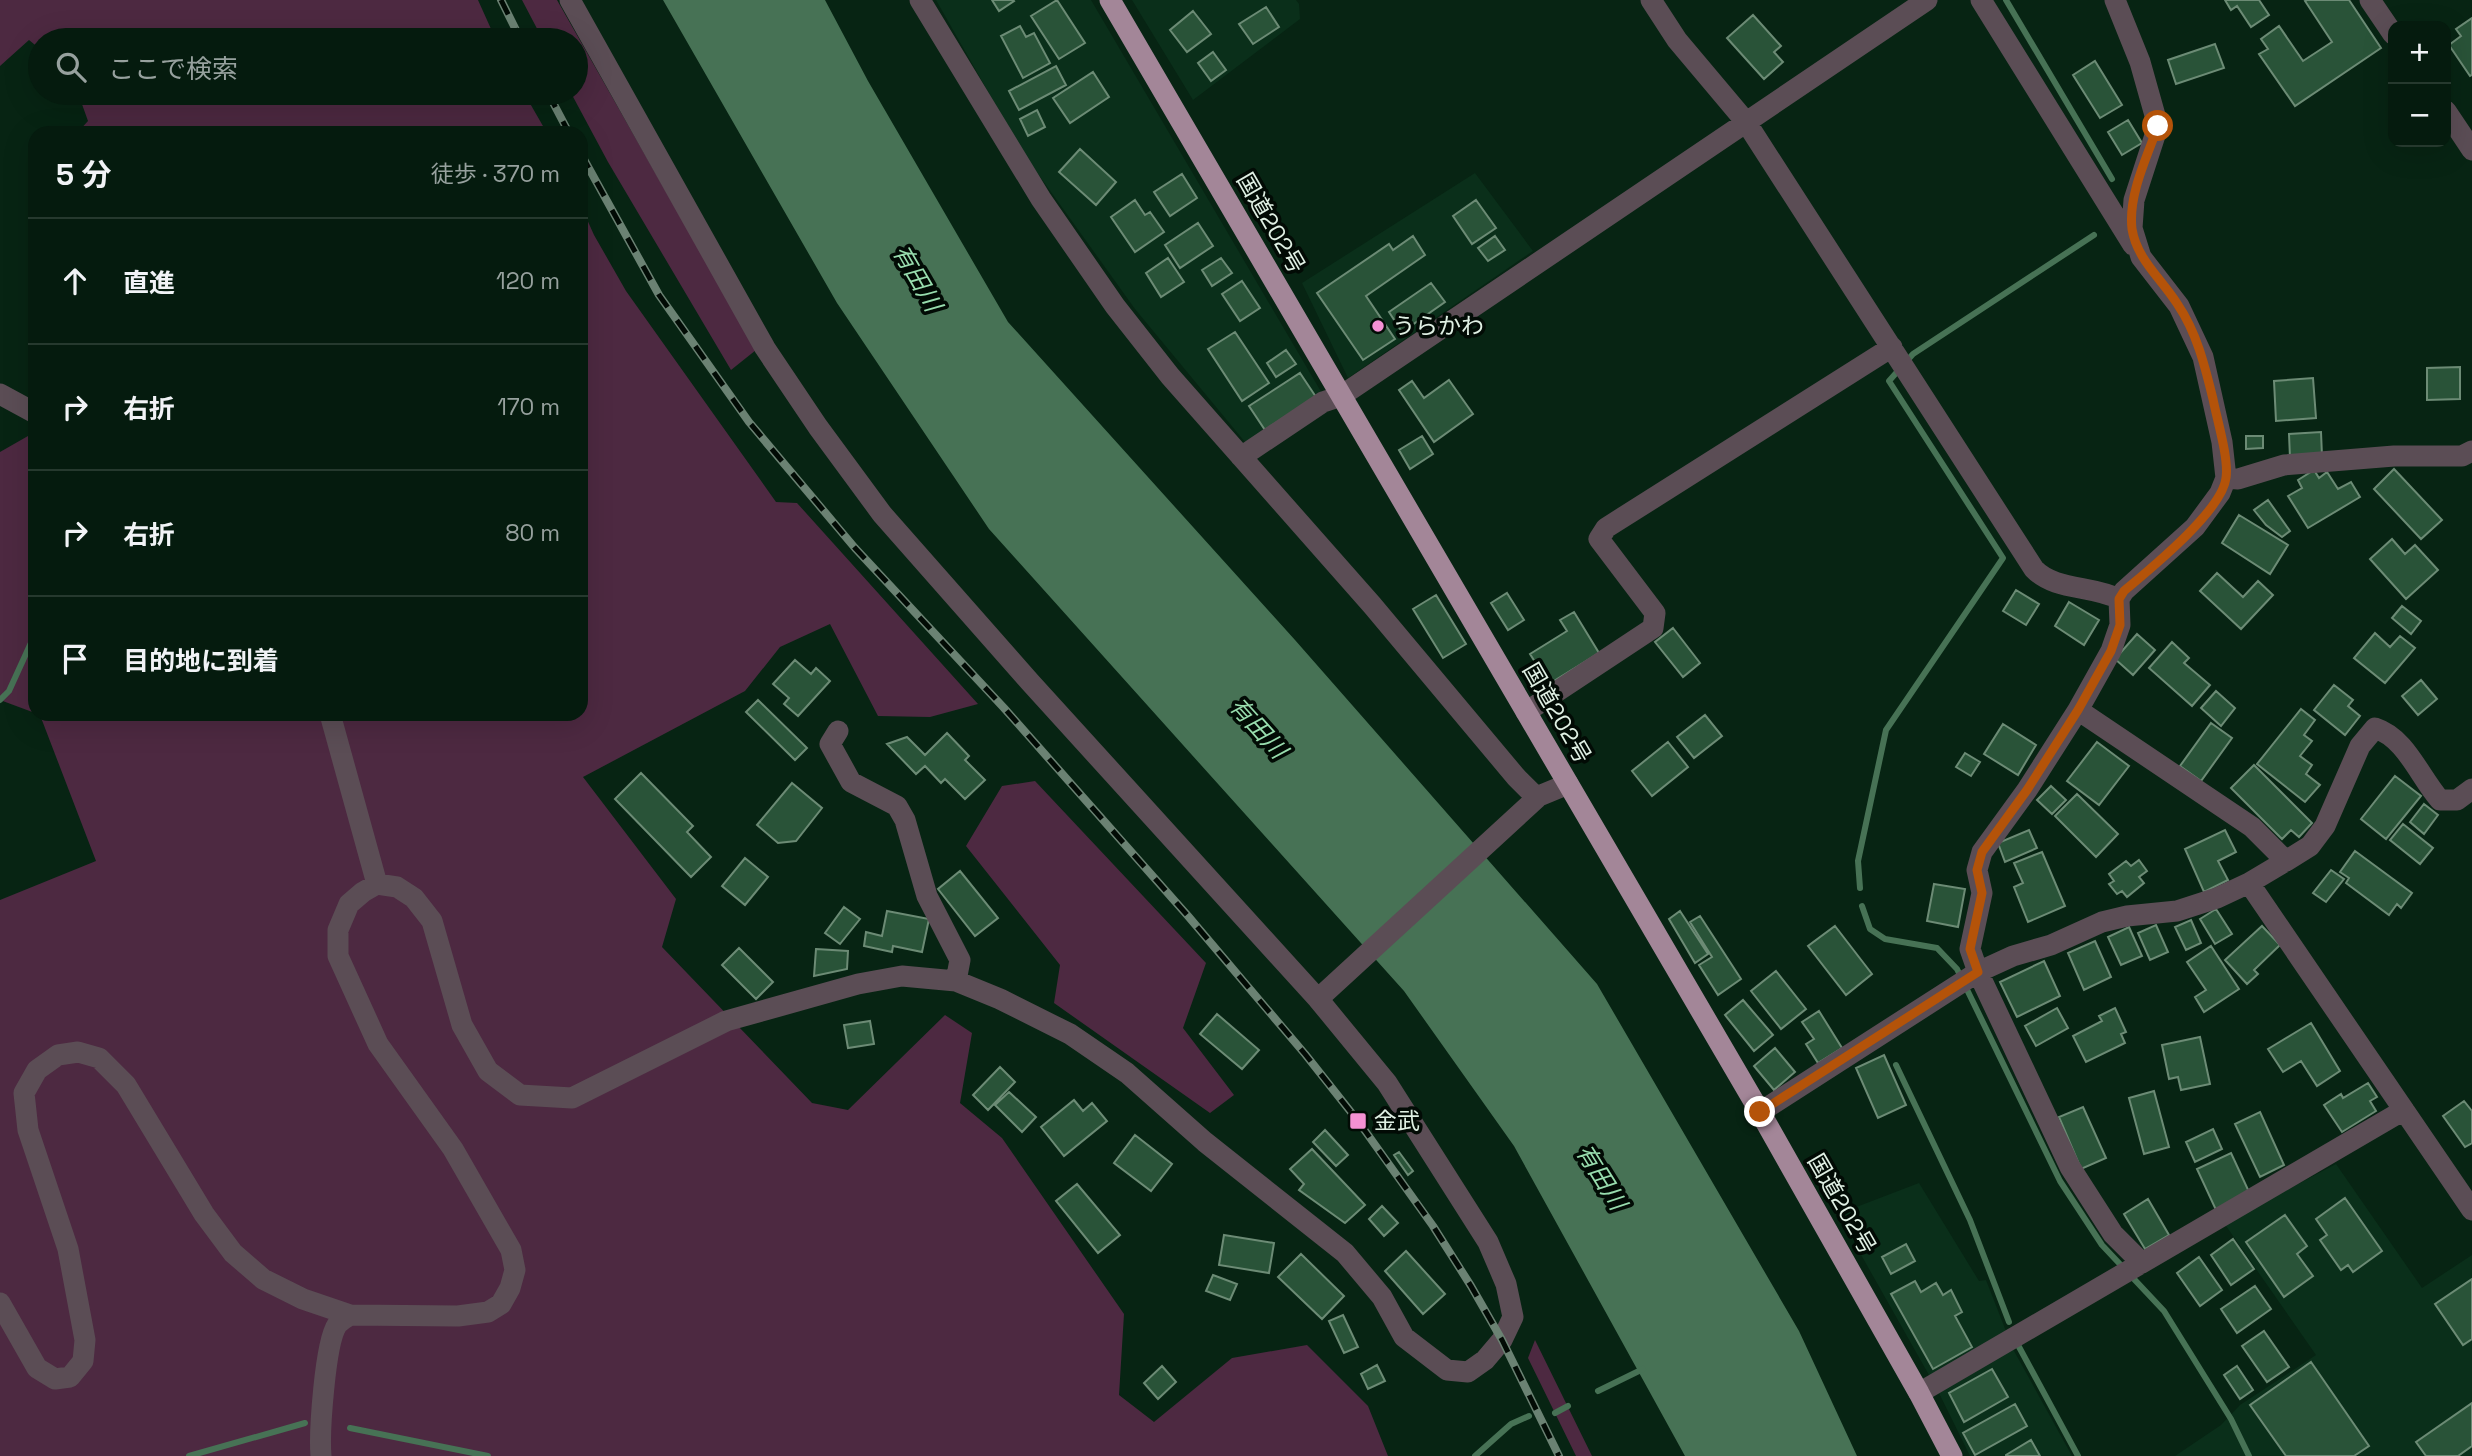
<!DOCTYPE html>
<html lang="ja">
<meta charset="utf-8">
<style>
:root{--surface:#051b0e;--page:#13281c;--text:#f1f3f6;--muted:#97a19e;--line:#26392e}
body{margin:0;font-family:"Space Grotesk","Noto Sans JP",sans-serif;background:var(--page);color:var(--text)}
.controls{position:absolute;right:21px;top:21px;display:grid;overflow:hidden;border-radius:14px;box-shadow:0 7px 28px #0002}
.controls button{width:63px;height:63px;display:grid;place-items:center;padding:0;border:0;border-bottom:2px solid var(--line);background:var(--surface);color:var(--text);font:35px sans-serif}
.stop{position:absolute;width:21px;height:21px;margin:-16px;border:5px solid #b45309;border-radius:50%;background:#fff}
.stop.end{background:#b45309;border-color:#fff;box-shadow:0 2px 7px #0008}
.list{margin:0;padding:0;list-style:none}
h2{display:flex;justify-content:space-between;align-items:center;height:91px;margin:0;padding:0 28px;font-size:30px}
h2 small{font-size:23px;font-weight:400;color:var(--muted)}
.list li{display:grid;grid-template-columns:46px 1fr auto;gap:21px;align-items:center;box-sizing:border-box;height:126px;padding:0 28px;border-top:2px solid var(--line)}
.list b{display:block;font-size:26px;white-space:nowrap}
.list em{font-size:23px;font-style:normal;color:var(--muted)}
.icon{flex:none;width:38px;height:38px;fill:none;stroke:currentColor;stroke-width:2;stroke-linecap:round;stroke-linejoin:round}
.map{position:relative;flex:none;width:2472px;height:1456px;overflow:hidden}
.search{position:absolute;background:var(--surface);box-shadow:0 7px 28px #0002;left:28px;top:28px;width:560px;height:77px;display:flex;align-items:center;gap:18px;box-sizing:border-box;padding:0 24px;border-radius:38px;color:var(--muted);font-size:26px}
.panel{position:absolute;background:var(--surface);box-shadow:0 7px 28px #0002;left:28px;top:126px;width:560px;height:595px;border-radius:21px}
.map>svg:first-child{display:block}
</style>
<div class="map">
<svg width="2472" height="1456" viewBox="0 0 2472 1456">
<rect width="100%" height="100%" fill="#072413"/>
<path fill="#0a2f1a" d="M936 0H1091L1323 395 1245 442 1135 309 1023 153Z
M1132 0H1296L1299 4 1300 19 1193 100Z
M1475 173 1533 251 1348 378 1302 283Z
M2336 1164 2422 1288 2472 1255V1456H2175L2221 1425 2240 1405 2316 1355 2224 1223Z
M1919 1183 1979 1281 1986 1280 2013 1349 2072 1456H1970L1938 1391 1838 1214Z"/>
<path fill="#4d2941" d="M0 0H478L496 40H40V49L29 40 0 66Z
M522 0H557L756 350 731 370 608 162 571 93H576V40H543Z
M78 93H524L547 133H77L88 121Z
M581 206 594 235 626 291 776 502 797 503 978 704 930 717 878 716 830 624 780 647 745 691 583 777 676 899 662 947 812 1103 848 1110 945 1015 972 1033 960 1103 1002 1138 1124 1314 1119 1395 1154 1422 1232 1358 1307 1345 1368 1406 1388 1456H0V900L96 861 40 715 38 714H581Z
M35 432V713L0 700V452Z
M1035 781 1206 963 1183 1028 1234 1095 1210 1113 1054 1003 1060 965 966 846 1002 786Z
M1535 1340 1592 1456H1576L1528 1358Z"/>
<path fill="#477255" d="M663 0H825L868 81 1008 322 1295 640 1597 984 1799 1331 1857 1456H1685L1514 1146 1404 991 989 529 837 303Z"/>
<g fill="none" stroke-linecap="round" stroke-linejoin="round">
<path stroke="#477255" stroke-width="6" d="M2006 0 2112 179
M0 700 9 691 35 634
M1860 888 1858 861 1886 730 2003 558 1889 381 1913 354 2094 235
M1862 906 1870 929 1885 939 1937 948 1957 969 2060 1181 2102 1245 2164 1311 2231 1419 2249 1456
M1896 1065 1970 1220 2009 1322
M2018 1345 2078 1456
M1598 1391 1643 1369
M1555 1413 1568 1406
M350 1428 488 1456
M189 1456 305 1423
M1475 1456 1511 1424 1529 1416"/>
</g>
<path fill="#295338" stroke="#6c8b75" stroke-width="2" d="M992 0H1013L1014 1 999 11Z
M1057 0 1085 43 1059 59 1031 16Z
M2225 0H2259L2269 15 2251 27 2237 6 2231 10Z
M2307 0H2349L2381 48 2295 106 2259 54 2268 49 2261 39 2279 26 2303 61 2332 42 2305 1Z
M1266 7 1279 27 1253 44 1239 24Z
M1193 11 1211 34 1187 52 1170 30Z
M1753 15 1781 46 1774 52 1783 62 1764 79 1727 38Z
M2472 18V75L2470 76 2449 45 2461 36 2456 29Z
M1020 26 1026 37 1034 33 1050 63 1023 78 1001 36Z
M2215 44 2224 68 2176 84 2168 60Z
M1213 52 1226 70 1211 81 1198 63Z
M2095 61 2122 105 2100 118 2073 75Z
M1056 66 1066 85 1019 110 1009 91Z
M1093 72 1109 97 1070 123 1053 98Z
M1037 110 1045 127 1028 136 1020 119Z
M2128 120 2142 143 2122 155 2108 132Z
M1080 149 1116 182 1096 205 1059 172Z
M1182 174 1197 198 1170 216 1154 192Z
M1135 200 1145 215 1150 212 1164 232 1135 252 1111 217Z
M1476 200 1496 228 1472 244 1453 216Z
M1198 223 1213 246 1180 268 1165 245Z
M1413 236 1425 255 1366 296 1395 339 1363 360 1317 293 1389 244 1393 250Z
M1495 236 1505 250 1488 261 1478 248Z
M1168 258 1184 282 1161 297 1146 273Z
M1221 258 1232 273 1212 286 1202 270Z
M1242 281 1260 308 1240 321 1222 294Z
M1431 283 1445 302 1402 332 1389 312Z
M1235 332 1269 383 1242 401 1208 349Z
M1286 350 1296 364 1276 377 1267 363Z
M2460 367V399L2427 400V368Z
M1300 373 1316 397 1265 430 1249 406Z
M2313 378 2316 418 2276 421 2274 381Z
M1449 380 1473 414 1434 442 1399 390 1412 381 1424 398Z
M2321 432 2322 456 2290 458 2289 434Z
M1422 436 1433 454 1410 469 1399 450Z
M2246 436H2263V448L2246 449Z
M2394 469 2442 520 2421 539 2374 489Z
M2314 470 2319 478 2327 472 2338 489 2351 482 2360 497 2308 528 2288 496 2302 488 2298 480Z
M2268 500 2290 531 2282 537 2266 525 2254 510Z
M2239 515 2288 545 2270 574 2222 543Z
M2392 539 2405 554 2415 545 2438 570 2406 599 2370 559Z
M2217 573 2243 597 2258 581 2273 595 2241 629 2200 591Z
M2016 590 2039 604 2026 625 2003 611Z
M1507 593 1524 620 1508 630 1491 603Z
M1436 595 1466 644 1443 658 1413 609Z
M2069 602 2099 620 2084 645 2055 626Z
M2402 606 2421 621 2411 634 2392 618Z
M1574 612 1599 653 1549 684 1530 654 1567 631 1560 620Z
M1673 628 1700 663 1683 677 1655 642Z
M2375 633 2390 647 2400 636 2415 648 2385 683 2354 658Z
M2137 634 2155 650 2133 675 2115 659Z
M2172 642 2189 658 2184 663 2210 685 2192 706 2149 668Z
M795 660 811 674 816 668 830 681 798 716 784 704 789 698 773 684Z
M2421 680 2437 699 2418 715 2402 696Z
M2334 685 2353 700 2348 706 2360 716 2345 735 2314 710Z
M2216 691 2235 708 2221 726 2201 708Z
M758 700 807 748 795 760 746 712Z
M2301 709 2315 720 2304 735 2312 741 2300 756 2312 765 2306 774 2320 785 2305 802 2257 764Z
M1705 715 1722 736 1694 758 1677 737Z
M2211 723 2232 738 2201 781 2180 766Z
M2003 724 2036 745 2018 775 1984 754Z
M947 733 969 756 965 760 985 780 965 799 945 779 941 783 925 766 916 774 887 744 907 737 925 755Z
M1668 742 1688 767 1652 796 1632 771Z
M2097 742 2129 766 2099 805 2067 781Z
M1965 753 1980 762 1971 776 1956 767Z
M2254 765 2312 823 2299 837 2291 830 2282 839 2231 788Z
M641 773 693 826 687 832 711 857 691 877 615 799Z
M2395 776 2421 796 2386 839 2361 819Z
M792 783 822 808 796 841 778 843 757 825Z
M2051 786 2066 800 2052 814 2037 800Z
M2077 794 2118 834 2096 857 2055 816Z
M2424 804 2438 815 2424 834 2410 822Z
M2403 824 2433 848 2420 864 2390 840Z
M2029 830 2037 848 2005 862 1998 843Z
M2225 830 2236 852 2218 861 2228 880 2204 892 2185 849Z
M2355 851 2412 893 2401 908 2397 904 2389 915 2346 883 2349 878 2340 872Z
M2042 852 2065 906 2028 922 2014 887 2023 883 2014 863Z
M745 858 768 877 745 905 722 886Z
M2139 860 2147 871 2139 877 2144 883 2127 897 2122 891 2117 894 2109 884 2114 881 2109 874 2126 861 2131 866Z
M2331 870 2344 879 2326 902 2313 893Z
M960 871 998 918 975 936 938 889Z
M1934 884 1965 889 1958 927 1927 921Z
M844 907 860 919 840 944 825 933Z
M2216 909 2232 934 2215 944 2200 919Z
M887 911 929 919 922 952 893 946 892 952 864 946 866 932 882 936Z
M1680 911 1708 954 1695 963 1669 919Z
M1700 916 1741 979 1718 995 1699 965 1712 957 1690 922Z
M2191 920 2201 943 2186 950 2175 927Z
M2156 925 2168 952 2150 960 2138 933Z
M1835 926 1872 974 1846 995 1808 946Z
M2262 926 2280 945 2254 970 2258 974 2247 984 2225 960Z
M2129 927 2142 956 2121 965 2108 937Z
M2095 941 2111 977 2084 990 2068 953Z
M2211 946 2239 989 2204 1012 2195 997 2206 990 2187 962Z
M739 948 773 982 756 999 722 965Z
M816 949 848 951 847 969 814 976Z
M2044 961 2060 996 2017 1017 2000 982Z
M1776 971 1806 1009 1781 1029 1751 991Z
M1743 1000 1773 1035 1754 1051 1725 1015Z
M2057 1008 2068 1028 2036 1046 2025 1026Z
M2115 1008 2126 1032 2121 1034 2125 1043 2086 1062 2073 1036 2102 1021 2099 1016Z
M1819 1011 1842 1048 1818 1063 1806 1044 1814 1039 1802 1022Z
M1217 1014 1259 1050 1242 1069 1200 1034Z
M870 1021 874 1044 848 1048 844 1025Z
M2311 1023 2340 1071 2317 1086 2301 1061 2283 1072 2268 1049Z
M2200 1037 2210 1084 2181 1090 2178 1077 2169 1079 2162 1045Z
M1775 1048 1795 1072 1774 1090 1754 1066Z
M1884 1055 1906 1105 1878 1118 1856 1068Z
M1000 1067 1015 1082 988 1110 973 1095Z
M2368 1083 2377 1097 2370 1101 2376 1111 2342 1132 2324 1105 2341 1094 2343 1098Z
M2154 1091 2169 1147 2144 1154 2129 1098Z
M1009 1092 1036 1117 1022 1132 995 1105Z
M1074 1100 1083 1111 1092 1103 1107 1121 1064 1156 1041 1127Z
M2464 1101 2472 1111V1143L2465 1147 2443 1116Z
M2083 1107 2106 1158 2081 1169 2059 1117Z
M2260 1112 2284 1165 2260 1177 2235 1124Z
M2213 1129 2222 1149 2195 1162 2186 1142Z
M1325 1130 1348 1155 1336 1166 1313 1142Z
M1135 1135 1172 1164 1151 1191 1114 1163Z
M1312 1149 1365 1205 1345 1223 1299 1190 1304 1184 1290 1169Z
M1399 1152 1413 1171 1408 1175 1394 1155Z
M2231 1153 2250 1194 2216 1210 2197 1169Z
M1077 1184 1120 1235 1098 1253 1056 1201Z
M2345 1198 2382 1251 2353 1272 2348 1265 2341 1270 2320 1240 2327 1235 2316 1219Z
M2148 1199 2169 1235 2145 1249 2124 1214Z
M1382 1206 1398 1223 1384 1236 1369 1219Z
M2285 1215 2307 1246 2297 1254 2313 1276 2284 1297 2246 1242Z
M1224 1235 1274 1243 1269 1273 1219 1265Z
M2233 1239 2254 1269 2231 1285 2211 1255Z
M1906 1244 1915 1261 1891 1274 1882 1257Z
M1406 1251 1445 1294 1423 1314 1385 1271Z
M1301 1254 1344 1296 1322 1319 1278 1277Z
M2199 1257 2222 1290 2200 1306 2177 1273Z
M1213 1275 1237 1284 1230 1300 1206 1291Z
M2472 1279V1339L2463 1345 2435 1304Z
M1915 1281 1921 1292 1936 1283 1943 1295 1951 1290 1962 1312 1955 1316 1972 1347 1933 1369 1891 1294Z
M2255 1286 2271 1309 2237 1333 2221 1309Z
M1343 1315 1358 1347 1344 1353 1329 1321Z
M2264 1331 2289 1367 2267 1382 2242 1346Z
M2311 1362 2369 1446 2354 1456H2286L2250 1405Z
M1377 1365 1385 1381 1368 1389 1361 1374Z
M1162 1366 1176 1382 1158 1399 1144 1383Z
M2237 1366 2253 1390 2240 1399 2224 1375Z
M1992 1369 2008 1397 1964 1422 1949 1393Z
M2472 1403V1446L2458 1456H2426L2416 1442Z
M2015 1404 2027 1426 1975 1455 1963 1433Z
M2031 1440 2040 1456H2006V1455Z"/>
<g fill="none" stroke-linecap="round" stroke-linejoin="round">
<path stroke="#5b4d55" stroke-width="21" d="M920 0 1041 199 1115 306 1170 376 1372 605 1516 777 1533 794 1539 796
M1651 0 1677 40 1746 122 2034 569C2055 591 2092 585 2119 599
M1981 0 2133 245
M2115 0 2140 62 2158 126 2134 200 2132 228 2141 257 2179 306 2203 357 2222 442 2226 478 2220 493 2195 527 2124 591 2119 599 2120 625 2111 651 2078 710 2027 790 1982 852 1977 870 1982 893 1970 949 1978 972 2070 1167 2113 1234 2142 1263
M2370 0 2393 34
M2446 111 2472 150
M0 394 35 413
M1241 457 1323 402 1341 396 1927 0
M2226 478 2238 479 2284 465 2394 456H2462L2472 451
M2078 710 2252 827 2286 861
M1526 712 1653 628 1655 613 1599 539 1606 528 1892 347
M330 714 377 884
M838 731 830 744 851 782 897 806 905 820 927 896 960 960 956 981
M2249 883 2472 1210
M1318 999 1539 796 1568 784
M1760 1112 1978 972 2013 956 2051 945 2102 922 2127 916 2177 911 2217 898 2249 883 2286 861 2310 846 2325 826 2360 746 2375 728C2406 738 2419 776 2440 800H2457L2472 789
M0 1303 37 1368 55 1379 70 1377 83 1361 85 1340 68 1249 28 1130 24 1093 37 1070 58 1055 78 1052 99 1058 126 1085 204 1214 233 1253 263 1279 303 1299 350 1315
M1919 1393 2404 1110
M321 1456C319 1433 325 1343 337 1325 340 1321 346 1318 350 1315L458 1316 488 1312 501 1304 510 1288 515 1270 511 1250 453 1149 378 1044 338 956V930L349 904 363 892 377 884 397 887 414 898 432 921 462 1025 488 1071 520 1095 572 1098 726 1021 858 984 902 976 956 981 1000 999 1070 1034 1127 1073 1205 1142 1345 1253 1382 1297 1404 1337 1447 1370 1468 1372 1485 1360 1502 1340 1513 1317 1506 1284 1488 1242 1387 1083 1318 999 1030 682 882 514 818 427 765 348 570 0"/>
<path stroke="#a38698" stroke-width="21" d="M1110 0 1760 1112 1919 1393 1952 1456"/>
<g stroke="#6b8273" stroke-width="8">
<path id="rail" d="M501 0 521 40
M548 93 569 133
M581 154 659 295 749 422 855 548 1004 708 1188 916 1305 1054 1358 1121 1433 1226 1471 1286 1502 1340 1559 1456"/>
</g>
<use href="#rail" stroke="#020b05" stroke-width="5" stroke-dasharray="16" stroke-linecap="butt"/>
</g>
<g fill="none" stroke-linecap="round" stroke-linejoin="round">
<path stroke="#b45309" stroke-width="9" d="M1760 1112 1978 972 1970 949 1982 893 1977 870 1982 852 2027 790 2078 710 2111 651 2120 625 2119 599 2124 591C2150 569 2222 511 2226 478 2229 458 2217 420 2213 399 2205 367 2197 333 2178 305 2162 279 2137 260 2132 229 2128 195 2147 157 2158 126"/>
</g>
<g fill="#f491d3" stroke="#020b05" stroke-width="2.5">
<circle cx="1378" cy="326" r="7"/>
<rect x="1349" y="1112" width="18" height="18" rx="3.5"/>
</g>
<g text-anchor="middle" stroke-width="7" stroke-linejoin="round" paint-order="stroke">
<g font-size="23" fill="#e0f0e4" stroke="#020b05">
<text transform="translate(1271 223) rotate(60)" y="8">国道202号</text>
<text transform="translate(1557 713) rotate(60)" y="8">国道202号</text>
<text transform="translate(1842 1204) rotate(60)" y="8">国道202号</text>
</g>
<g font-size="23" fill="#e0f0e4" stroke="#020b05" text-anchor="start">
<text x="1392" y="334">うらかわ</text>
<text x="1374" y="1129">金武</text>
</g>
<g font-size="24" font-style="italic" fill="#98ddae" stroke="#020b05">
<text transform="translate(917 278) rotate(60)" y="8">有田川</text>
<text transform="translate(1258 728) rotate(48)" y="8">有田川</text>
<text transform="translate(1601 1177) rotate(58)" y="8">有田川</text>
</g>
</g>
</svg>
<div class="controls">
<button>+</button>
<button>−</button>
</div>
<div class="stop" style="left:2158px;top:126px"></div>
<div class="stop end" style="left:1760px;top:1112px"></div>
<div class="search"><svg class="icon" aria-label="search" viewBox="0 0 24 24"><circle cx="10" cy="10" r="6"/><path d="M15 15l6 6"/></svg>ここで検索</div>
<section class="panel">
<h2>5 分<small>徒歩 · 370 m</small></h2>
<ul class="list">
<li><svg class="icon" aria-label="ahead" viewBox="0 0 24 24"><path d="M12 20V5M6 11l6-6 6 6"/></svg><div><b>直進</b></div><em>120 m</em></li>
<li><svg class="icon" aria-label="right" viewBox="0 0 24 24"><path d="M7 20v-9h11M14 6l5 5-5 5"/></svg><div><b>右折</b></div><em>170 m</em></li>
<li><svg class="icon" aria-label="right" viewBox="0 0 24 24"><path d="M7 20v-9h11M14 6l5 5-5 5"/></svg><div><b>右折</b></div><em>80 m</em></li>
<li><svg class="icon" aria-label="arrive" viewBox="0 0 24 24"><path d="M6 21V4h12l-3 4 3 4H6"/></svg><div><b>目的地に到着</b></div></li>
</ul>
</section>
</div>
